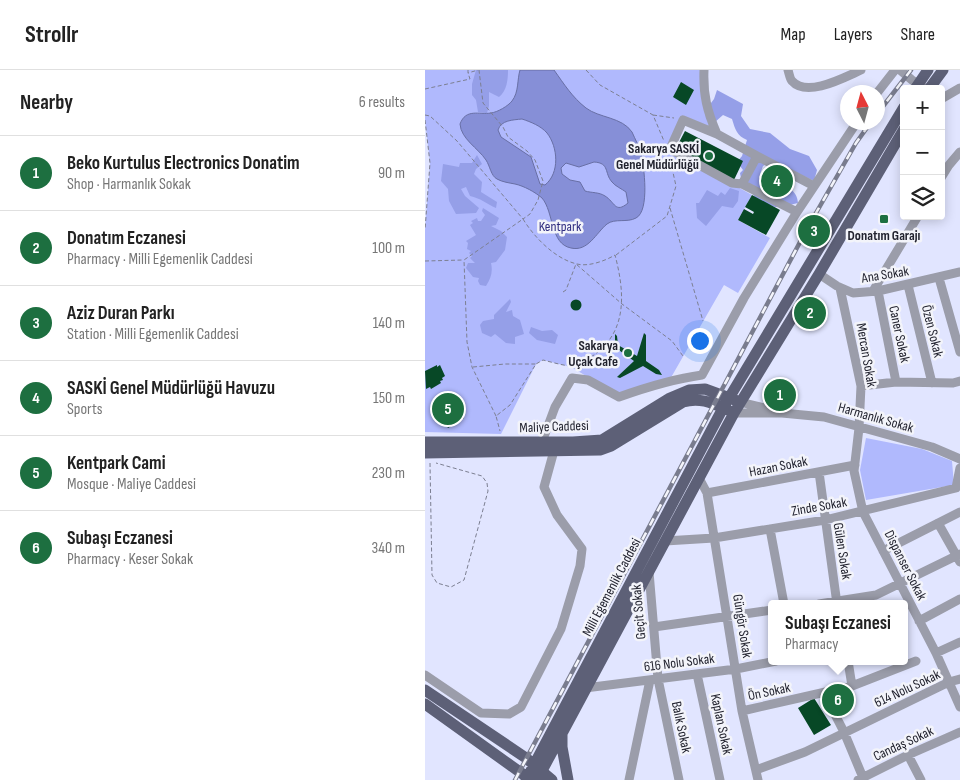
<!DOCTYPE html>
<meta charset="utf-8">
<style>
:root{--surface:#fff;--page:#f6f6f6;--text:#222;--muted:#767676;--line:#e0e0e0;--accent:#1d6f40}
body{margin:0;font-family:"Sofia Sans Condensed",sans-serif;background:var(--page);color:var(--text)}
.controls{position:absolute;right:15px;top:15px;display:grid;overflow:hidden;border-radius:5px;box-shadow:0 2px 12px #0003}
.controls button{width:45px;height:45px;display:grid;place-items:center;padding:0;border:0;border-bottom:1px solid var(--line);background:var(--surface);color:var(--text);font:25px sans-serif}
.compass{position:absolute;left:415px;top:15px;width:45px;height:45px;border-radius:50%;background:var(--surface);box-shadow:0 2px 12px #0003;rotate:354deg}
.you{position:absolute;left:274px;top:270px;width:18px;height:18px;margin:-12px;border:4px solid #fff;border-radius:50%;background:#1a73e8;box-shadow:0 0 0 8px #1a73e833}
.badge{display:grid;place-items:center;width:32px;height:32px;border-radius:50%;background:var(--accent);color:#fff;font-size:16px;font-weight:700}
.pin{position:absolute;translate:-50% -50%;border:2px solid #fff;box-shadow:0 1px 5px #0006}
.popup{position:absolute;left:343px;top:530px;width:140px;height:65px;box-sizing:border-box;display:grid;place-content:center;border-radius:5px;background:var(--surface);filter:drop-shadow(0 1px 4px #0005);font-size:16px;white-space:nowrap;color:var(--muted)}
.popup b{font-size:19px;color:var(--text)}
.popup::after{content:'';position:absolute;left:50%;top:100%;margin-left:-10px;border:10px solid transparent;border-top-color:var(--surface)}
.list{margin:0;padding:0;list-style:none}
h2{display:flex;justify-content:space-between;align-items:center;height:65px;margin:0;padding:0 20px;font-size:21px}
h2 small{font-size:16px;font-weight:400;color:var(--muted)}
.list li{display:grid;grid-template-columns:32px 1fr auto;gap:15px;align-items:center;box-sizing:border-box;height:75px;padding:0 20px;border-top:1px solid var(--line)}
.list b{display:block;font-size:19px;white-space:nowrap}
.list p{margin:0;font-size:16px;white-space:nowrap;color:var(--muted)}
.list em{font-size:16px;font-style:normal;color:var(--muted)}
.icon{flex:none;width:28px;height:28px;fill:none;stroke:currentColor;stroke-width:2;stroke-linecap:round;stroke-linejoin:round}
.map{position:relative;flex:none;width:535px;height:710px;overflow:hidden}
header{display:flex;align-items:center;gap:30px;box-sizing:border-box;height:70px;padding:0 25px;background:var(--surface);border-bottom:1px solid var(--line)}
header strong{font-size:24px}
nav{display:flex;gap:28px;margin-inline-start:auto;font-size:18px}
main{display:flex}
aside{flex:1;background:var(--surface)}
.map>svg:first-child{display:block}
</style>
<header>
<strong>Strollr</strong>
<nav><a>Map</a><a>Layers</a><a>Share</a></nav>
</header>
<main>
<aside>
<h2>Nearby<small>6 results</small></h2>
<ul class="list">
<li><span class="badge">1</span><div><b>Beko Kurtulus Electronics Donatim</b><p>Shop · Harmanlık Sokak</p></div><em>90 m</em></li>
<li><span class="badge">2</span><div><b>Donatım Eczanesi</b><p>Pharmacy · Milli Egemenlik Caddesi</p></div><em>100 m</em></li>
<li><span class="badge">3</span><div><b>Aziz Duran Parkı</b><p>Station · Milli Egemenlik Caddesi</p></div><em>140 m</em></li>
<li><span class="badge">4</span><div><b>SASKİ Genel Müdürlüğü Havuzu</b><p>Sports</p></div><em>150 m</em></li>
<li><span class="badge">5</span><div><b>Kentpark Cami</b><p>Mosque · Maliye Caddesi</p></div><em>230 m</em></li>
<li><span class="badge">6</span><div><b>Subaşı Eczanesi</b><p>Pharmacy · Keser Sokak</p></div><em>340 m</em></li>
</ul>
</aside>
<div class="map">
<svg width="535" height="710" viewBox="0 0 535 710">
<rect width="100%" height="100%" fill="#e1e5ff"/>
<path fill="#b0b9fd" d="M0 0H279V17L292 64 258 50 245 79 327 125 313 150 345 168 313 223 299 215 244 311 195 326 146 297 118 290 111 294 76 364 0 362V160L5 93 0 50Z
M441 368 497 379 527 391 529 415 441 430 435 400Z"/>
<path fill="#959fe8" d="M51 0H83C83 9 82 21 74 27L64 22V36L62 43 53 42 51 30 47 25V14Z
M292 20 318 34 316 46 325 59 345 63 365 79 384 86 392 100 389 111 347 91 338 96 334 107 341 120 343 116C357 114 372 117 373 133L356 137H350L332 130 316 108 315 103 318 100 312 92 317 86 322 70C312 66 310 59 307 49L298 45 290 52 281 49 280 41 289 29Z
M52 85 57 94 51 99 49 104 57 112 56 122 72 132 71 138C62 134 55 128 45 126L41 117 36 119 40 126 54 138 51 143 31 144 24 131 23 119 16 111 18 94 34 97 35 93H47Z
M305 118 314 121 313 131 308 138 297 136 281 156 272 148 271 133H274L282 120 293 126 296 122 300 125Z
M58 138 74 148 71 155 66 156 76 161 82 167 80 180 71 192 66 193C68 202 66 208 61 216L55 215 53 211 54 208 48 207 41 198 43 193H50L45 188 47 186 44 183 46 181 42 179 43 173 41 171 51 165 45 155 48 153 46 151 52 148 53 151H56L60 145 57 141Z
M85 229 86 232 81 242 87 240 88 246 95 250 99 264 90 267V274L81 273 70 264 66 267 57 263 55 255 58 251 69 249V245Z
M106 257 117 261 127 260 133 265 130 274 112 270 104 263Z"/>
<path fill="#868fd7" stroke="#686fa5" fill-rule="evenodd" d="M95 0H129C139 14 147 27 161 38 174 48 197 47 207 62 210 69 214 76 216 83 219 96 225 141 211 148 202 153 190 148 182 154 171 163 163 182 146 178 125 174 129 142 117 128 110 122 99 116 90 114 85 113 77 112 72 109 66 106 65 96 61 90 53 78 36 69 35 54 41 38 54 45 66 43 73 42 83 36 87 31 94 22 92 10 95 0ZM97 49C106 52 116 56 122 63 133 77 135 103 120 115L115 114 106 87 76 67 73 60C76 50 88 50 97 49ZM169 92C185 93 179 103 187 112 190 116 197 119 201 122L203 133C190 144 190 132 180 126 174 122 167 123 160 121L155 112 145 110 137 104 136 98 141 93 154 97Z
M342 98 369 112 362 125 335 111Z"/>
<path fill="#074826" d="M256 12 269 20 261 35 248 27Z
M260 61 318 91 309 110 250 80Z
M327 125 355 140 341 165 313 150 319 139 328 144 329 142 320 137Z
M145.5 235a5.5 5.5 0 1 1 11 0a5.5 5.5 0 1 1-11 0Z
M219 263 221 265V291L234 300 237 305 231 304 218 296 195 308 192 307 209 291 191 278 182 281 180 280 189 275 186 271 190 272V264L192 266 193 275 212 286Z
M12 295V297L15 295 20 306 17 308 18 310 15 311 16 313 6 319 5 317 1 319 0 301Z
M23 321 39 348 23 358 7 331Z
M389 628 406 655 389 665 373 638Z"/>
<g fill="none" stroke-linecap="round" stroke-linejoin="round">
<path stroke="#7c7f91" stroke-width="1" stroke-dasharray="4 2.5" stroke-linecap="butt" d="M43 0V3L53 0
M161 0 175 15 228 45 239 71
M0 19 45 9 43 3
M0 45 5 46 32 71 98 149 105 144 113 130 118 111 110 90 102 81 83 67 78 57 58 33 54 0
M228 45 249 48
M0 50 5 93 0 160
M245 138 278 251
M191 185 242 146 251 116 245 89
M0 191 38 190
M138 222 141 220 151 194 197 234 247 271 258 286
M48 297 80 294H111
M71 346 47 297 42 272 39 190 98 149C109 167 130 189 152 194 163 197 180 191 190 185 200 223 203 263 166 287 160 291 152 297 145 296 136 295 126 292 118 290L111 294 85 335 71 346 75 361
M5 393 7 505 12 513 26 517 39 510 63 421 62 413 57 406 11 393"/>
<path stroke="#9b9daa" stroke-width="9" d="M279 0C278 25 282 41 292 64
M363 0C364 3 365 9 367 11 382 28 420 7 436 0
M475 0 487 10 501 19
M452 23 470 0
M516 29 535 18
M516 108 524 95 535 82
M317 114 307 113 245 79 258 50 292 64 332 86
M372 142 317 114 332 86 389 116
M394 204 412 216 428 223 453 221 535 202
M514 208 535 282
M483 215 507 313
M415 218 436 316 434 358 429 401 438 442 511 583 535 637
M448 221 493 146
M453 221 471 312
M436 316 471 312 528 313 535 311
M315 332 347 340
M309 343H357L399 347 507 377 535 389
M117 372 130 337 147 308 163 310 194 327C222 317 248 309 277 305L319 228 372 142 432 52
M394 402 412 534
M274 408 282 423 317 641 333 710
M282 423 430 395
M513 453 535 492
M345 459 359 534
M240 471 289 468 400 450 531 418 535 398
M458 481 535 442
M224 502 233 609 254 710
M394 534 451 525 535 484
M494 551 535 529
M229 557 347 540
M511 583 535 572
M423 591 427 616
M272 604 295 710
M0 605 56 643 84 644 96 637 136 559 155 496 157 479 132 445 119 417 130 377
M160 618 311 599 351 591
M399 623 419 662 439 710
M317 641 427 616 491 591
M483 685 496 710
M331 700 380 682 524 612 535 609
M204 710 225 610
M433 710 483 685 535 662"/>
<path stroke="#5d6077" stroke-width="11" d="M490 19 503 0
M504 19 518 0
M0 372H148L177 370 245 328 264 320 280 319 310 330
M0 383 175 380 186 376 258 332C275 327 287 333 303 340
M0 620 101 688 127 710
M0 634 106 710
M137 665V677L143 710
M101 710 298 338 479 37
M112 710 309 343 394 204 479 59"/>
<g stroke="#797c8e" stroke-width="4.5">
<path id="rail" d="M452 44 486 0
M90 710 383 157 431 73 446 52"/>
</g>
<use href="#rail" stroke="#f3f4fa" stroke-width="2.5" stroke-dasharray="8" stroke-linecap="butt"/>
</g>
<g fill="#1d6f40" stroke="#f3f4fa" stroke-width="2">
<circle cx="284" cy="86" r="5"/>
<rect x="454" y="144" width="10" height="10" rx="2.5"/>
<circle cx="203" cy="283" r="5"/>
</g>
<g text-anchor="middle" stroke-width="5" stroke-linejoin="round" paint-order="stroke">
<g font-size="14" font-weight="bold" fill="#22232f" stroke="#f3f4fa" text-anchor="end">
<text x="274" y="83">Sakarya SASKİ<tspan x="274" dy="16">Genel Müdürlüğü</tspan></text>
<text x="459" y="170" text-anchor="middle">Donatım Garajı</text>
<text x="193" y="280">Sakarya<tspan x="193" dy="16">Uçak Cafe</tspan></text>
</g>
<g font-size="14" fill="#2e2b7f" stroke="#f3f4fa">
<text x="135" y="161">Kentpark</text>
</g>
<g font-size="14" fill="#22232f" stroke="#f3f4fa">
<text transform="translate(460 204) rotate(-9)" y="5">Ana Sokak</text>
<text transform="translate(508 261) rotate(76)" y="5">Özen Sokak</text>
<text transform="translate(475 264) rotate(78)" y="5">Caner Sokak</text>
<text transform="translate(442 285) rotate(80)" y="5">Mercan Sokak</text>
<text transform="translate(451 347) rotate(16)" y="5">Harmanlık Sokak</text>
<text transform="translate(129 356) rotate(-2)" y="5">Maliye Caddesi</text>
<text transform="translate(353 396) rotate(-11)" y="5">Hazan Sokak</text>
<text transform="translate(394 436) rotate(-10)" y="5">Zinde Sokak</text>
<text transform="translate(418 481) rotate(81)" y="5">Gülen Sokak</text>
<text transform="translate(481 495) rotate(63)" y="5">Dispanser Sokak</text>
<text transform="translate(186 517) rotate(-62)" y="5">Milli Egemenlik Caddesi</text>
<text transform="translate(213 542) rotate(-95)" y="5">Geçit Sokak</text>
<text transform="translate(318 556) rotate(81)" y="5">Güngör Sokak</text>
<text transform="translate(254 592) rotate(-7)" y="5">616 Nolu Sokak</text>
<text transform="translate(482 618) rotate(-25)" y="5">614 Nolu Sokak</text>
<text transform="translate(344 621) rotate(-12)" y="5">Ön Sokak</text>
<text transform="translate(297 654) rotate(78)" y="5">Kaplan Sokak</text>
<text transform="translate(257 657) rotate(78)" y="5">Balık Sokak</text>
<text transform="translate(478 673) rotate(-25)" y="5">Candaş Sokak</text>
</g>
</g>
</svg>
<div class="controls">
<button>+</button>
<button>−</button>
<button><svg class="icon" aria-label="layers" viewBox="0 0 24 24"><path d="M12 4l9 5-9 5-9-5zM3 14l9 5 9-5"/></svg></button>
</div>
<svg class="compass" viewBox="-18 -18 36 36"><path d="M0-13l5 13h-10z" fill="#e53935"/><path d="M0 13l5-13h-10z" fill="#767676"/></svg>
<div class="you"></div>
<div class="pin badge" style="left:355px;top:325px">1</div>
<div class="pin badge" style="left:385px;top:243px">2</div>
<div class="pin badge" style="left:389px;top:161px">3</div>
<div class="pin badge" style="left:352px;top:111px">4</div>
<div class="pin badge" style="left:23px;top:339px">5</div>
<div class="pin badge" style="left:413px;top:630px">6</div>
<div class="popup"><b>Subaşı Eczanesi</b>Pharmacy</div>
</div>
</main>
